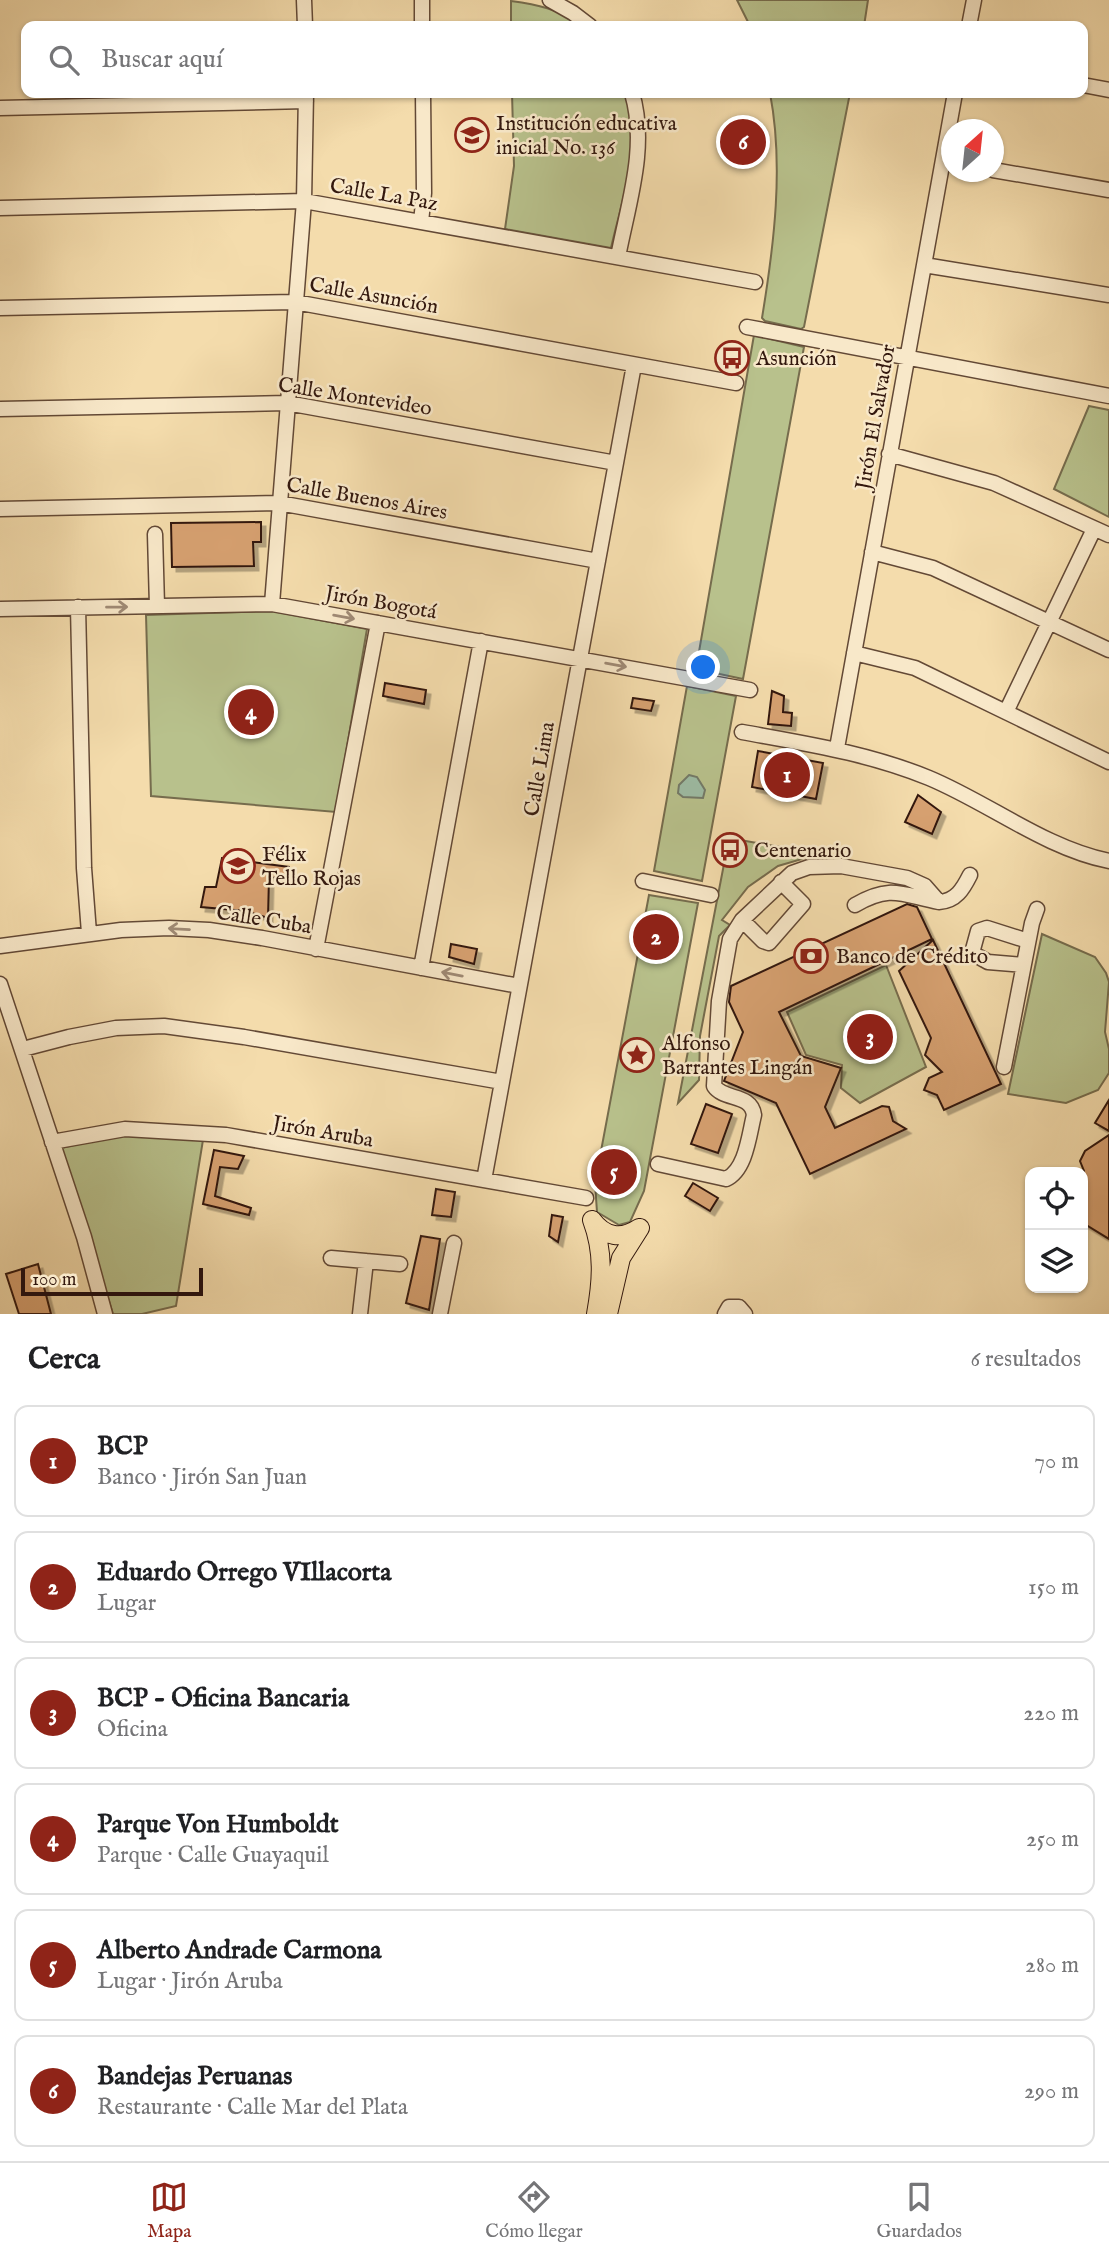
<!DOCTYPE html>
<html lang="es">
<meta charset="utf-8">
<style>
:root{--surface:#fff;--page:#f6f6f6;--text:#202124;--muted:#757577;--line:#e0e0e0;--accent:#8f2418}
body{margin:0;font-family:"IM FELL English",serif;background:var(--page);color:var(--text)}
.controls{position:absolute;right:21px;bottom:21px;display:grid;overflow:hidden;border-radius:14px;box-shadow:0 2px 5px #0004}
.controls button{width:63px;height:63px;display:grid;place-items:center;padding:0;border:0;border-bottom:2px solid var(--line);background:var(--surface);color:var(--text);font:35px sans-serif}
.compass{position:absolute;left:941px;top:119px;width:63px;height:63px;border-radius:50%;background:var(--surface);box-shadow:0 2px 5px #0004;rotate:27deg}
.scale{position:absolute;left:21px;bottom:18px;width:182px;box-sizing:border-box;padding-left:7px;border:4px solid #33180e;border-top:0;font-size:19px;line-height:24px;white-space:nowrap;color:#33180e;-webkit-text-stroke:5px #f8e8c9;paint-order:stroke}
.you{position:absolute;left:704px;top:668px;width:24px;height:24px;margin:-18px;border:5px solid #fff;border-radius:50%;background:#1a73e8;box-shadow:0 0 0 10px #1a73e833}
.badge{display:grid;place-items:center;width:46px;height:46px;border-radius:50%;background:var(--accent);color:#fff;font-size:23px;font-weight:700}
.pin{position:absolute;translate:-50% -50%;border:4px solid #fff;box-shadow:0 2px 7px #0006}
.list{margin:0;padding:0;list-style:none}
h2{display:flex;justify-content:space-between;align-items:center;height:91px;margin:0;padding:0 28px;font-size:30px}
h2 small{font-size:23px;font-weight:400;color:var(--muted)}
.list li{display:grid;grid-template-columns:46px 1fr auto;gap:21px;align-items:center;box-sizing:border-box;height:112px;margin:0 14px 14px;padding:0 14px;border:2px solid var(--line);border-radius:14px}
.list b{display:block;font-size:26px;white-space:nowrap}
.list p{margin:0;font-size:23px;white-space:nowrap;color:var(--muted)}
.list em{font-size:23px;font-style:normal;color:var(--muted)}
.icon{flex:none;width:38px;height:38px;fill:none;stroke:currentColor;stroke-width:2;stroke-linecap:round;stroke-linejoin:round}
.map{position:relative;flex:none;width:1109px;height:1314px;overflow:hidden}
.search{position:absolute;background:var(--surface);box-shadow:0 2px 5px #0004;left:21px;right:21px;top:21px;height:77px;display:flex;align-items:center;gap:18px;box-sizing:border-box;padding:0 24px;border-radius:14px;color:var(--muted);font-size:26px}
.sheet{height:847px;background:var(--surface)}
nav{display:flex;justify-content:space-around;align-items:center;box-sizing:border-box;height:98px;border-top:2px solid var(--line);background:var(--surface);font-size:19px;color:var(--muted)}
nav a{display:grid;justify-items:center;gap:4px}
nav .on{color:var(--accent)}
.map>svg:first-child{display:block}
</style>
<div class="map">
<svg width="1109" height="1314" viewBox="0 0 1109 1314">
<defs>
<filter id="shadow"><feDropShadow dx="4.5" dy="4.5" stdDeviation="0" flood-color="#0004"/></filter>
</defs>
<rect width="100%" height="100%" fill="#f4dcac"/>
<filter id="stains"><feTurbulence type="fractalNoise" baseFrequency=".00286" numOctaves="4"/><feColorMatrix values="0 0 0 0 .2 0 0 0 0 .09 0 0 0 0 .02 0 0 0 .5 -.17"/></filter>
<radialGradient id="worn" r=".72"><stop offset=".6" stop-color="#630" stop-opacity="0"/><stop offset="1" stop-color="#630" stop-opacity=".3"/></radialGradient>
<path fill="#b8c18c" stroke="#766c4d" stroke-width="2" d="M737 0H868L864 26H750Z
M511 1C534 4 562 9 579 26H511Z
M512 93H626C644 143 622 198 611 248L505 229 514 166Z
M770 93H850L804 327 801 329 765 321 762 318C774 245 784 166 770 93Z
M754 335 804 347 743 679 696 669Z
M1089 406 1109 410V517L1054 489Z
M272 611 367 629 336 812 151 796 146 615Z
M687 686 736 696 702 881 654 871Z
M729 838 808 852 816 855 778 866 748 887 722 920 730 925 719 936 700 1036 699 1080 678 1103Z
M649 895 698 903 644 1191 630 1222 619 1225 597 1212 595 1183Z
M1042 934 1095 957 1106 973 1109 982 1105 1032 1109 1049V1073L1098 1090 1066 1103 1008 1094Z
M886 965 926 1067 860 1103 841 1088 842 1065 806 1055 787 1012Z
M126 1133 203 1140 176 1306 142 1314H113L61 1148Z"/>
<path fill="#9dbca4" stroke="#737a68" stroke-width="2" d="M689 775 697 777 705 790 703 798 683 797 678 793 679 785Z"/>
<path fill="#d7a171" stroke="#33180e" stroke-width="2" filter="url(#shadow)" d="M261 522V542H253L254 566 172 567 171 523Z
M385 683 426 690 424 704 383 696Z
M772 691 784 696 783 712 792 713 791 726 768 724Z
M633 698 654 701 651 711 631 708Z
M758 751 823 763 816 799 752 787Z
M918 795 941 812 932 834 905 822Z
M222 858 289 867 290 879 269 877 268 918 246 911 201 907 205 887H216Z
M907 904 917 907 932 939 779 1012 801 1056 841 1068 825 1107 835 1128 882 1106 889 1107 893 1121 906 1129 810 1174 776 1103 724 1081 743 1032 729 1002 731 986Z
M933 940 1001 1084 944 1110 937 1095 924 1090 929 1078 942 1072 925 1055 931 1038 899 971Z
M451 944 477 949 474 964 449 957Z
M1109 1100V1131L1095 1123Z
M706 1104 732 1114 718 1153 691 1144Z
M1109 1135V1239L1083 1223 1084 1171 1080 1161 1085 1151Z
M214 1150 244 1156 238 1169 220 1167 215 1196 251 1208 249 1215 203 1204Z
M693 1183 718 1198 710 1211 685 1196Z
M436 1189 455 1192 451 1217 432 1215Z
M552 1215 563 1217 558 1242 549 1236Z
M421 1236 440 1239 429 1310 406 1303Z
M38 1264 51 1314H19L6 1274Z"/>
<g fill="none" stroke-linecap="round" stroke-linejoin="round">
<g stroke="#634936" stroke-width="17">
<path id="minor" d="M304 0 305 26
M422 0V26
M550 0 573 13 590 26
M969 26 974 0
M1083 85 1109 90
M0 108 306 101
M993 170 1109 190
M0 208 304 201 755 282
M421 222 424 193 423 93
M618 257C628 204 648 147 632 93
M924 265 1109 295
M0 308 295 302 736 383
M747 327 1109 396
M0 409 287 403 616 463
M889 454 994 483 1109 535
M0 509 279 503 598 561
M155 534 157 606
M872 552 933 568 1109 650
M272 604 304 201 306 93
M78 607 84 868 89 933
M0 609 272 604 750 690
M854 653 915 668 1109 762
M1006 712 1094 529
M742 732C807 744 868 753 929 778 989 803 1045 848 1109 861
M837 748 955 93
M643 881 711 895
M855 905C891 884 902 895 939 902
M742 920 763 941 769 943 803 904 781 882
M0 946 121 930 169 928 209 930 262 938 519 986
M316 949 378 623
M1023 965 988 962 972 953 978 931 987 928 1028 941
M421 968 481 641
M0 984 84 1237 105 1314
M23 1049 69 1037 116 1028 164 1026 244 1037 502 1082
M1004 1067 1032 923 1037 909
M52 1142 125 1129 226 1135 586 1198
M658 1164 726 1179C746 1170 749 1135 754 1115 751 1093 724 1101 714 1086L719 1001 730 939 742 920 792 873 809 867 841 866 907 878 925 886 939 902C956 901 963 889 970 875
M484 1180 634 365
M331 1258 400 1264
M360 1314 366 1261
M440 1314 454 1243
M725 1314 729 1307H739L745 1314"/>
</g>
<g stroke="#33180e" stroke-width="20">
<path id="major" d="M592 1220C604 1252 602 1281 596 1314
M592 1220C605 1237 621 1240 639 1228
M608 1314 621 1258 640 1228"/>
</g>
<use href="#minor" stroke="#f8e8c9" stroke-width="14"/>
<use href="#major" stroke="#f4dcac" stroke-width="18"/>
</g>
<defs><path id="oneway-shaft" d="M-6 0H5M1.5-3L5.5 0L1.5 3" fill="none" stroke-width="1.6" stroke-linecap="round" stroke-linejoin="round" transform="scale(1.75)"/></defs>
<g stroke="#9f8a75">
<use href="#oneway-shaft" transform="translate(117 607) rotate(-1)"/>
<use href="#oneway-shaft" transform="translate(344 617) rotate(10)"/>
<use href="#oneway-shaft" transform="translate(616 665) rotate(10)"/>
<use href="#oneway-shaft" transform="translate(179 929) rotate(-177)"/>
<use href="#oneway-shaft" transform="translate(452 974) rotate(-169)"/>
</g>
<defs>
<g id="school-ring" transform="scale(1.75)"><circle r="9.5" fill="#f8e8c9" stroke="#8f2418" stroke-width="1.5"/><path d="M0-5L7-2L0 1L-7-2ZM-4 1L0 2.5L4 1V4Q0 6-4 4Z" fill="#8f2418"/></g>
<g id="bus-ring" transform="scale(1.75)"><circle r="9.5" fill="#f8e8c9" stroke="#8f2418" stroke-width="1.5"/><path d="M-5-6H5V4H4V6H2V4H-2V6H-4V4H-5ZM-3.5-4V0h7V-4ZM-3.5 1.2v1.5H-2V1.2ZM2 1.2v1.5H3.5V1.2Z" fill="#8f2418"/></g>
<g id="bank-ring" transform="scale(1.75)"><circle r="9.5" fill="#f8e8c9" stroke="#8f2418" stroke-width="1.5"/><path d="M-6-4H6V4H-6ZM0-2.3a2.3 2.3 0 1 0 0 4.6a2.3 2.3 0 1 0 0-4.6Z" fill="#8f2418"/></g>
<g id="sight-ring" transform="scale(1.75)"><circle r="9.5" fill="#f8e8c9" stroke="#8f2418" stroke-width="1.5"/><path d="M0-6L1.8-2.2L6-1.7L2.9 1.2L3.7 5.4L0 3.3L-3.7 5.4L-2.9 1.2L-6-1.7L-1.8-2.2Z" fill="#8f2418"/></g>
</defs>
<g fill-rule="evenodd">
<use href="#school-ring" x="472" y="135"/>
<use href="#bus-ring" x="732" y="358"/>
<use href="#bus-ring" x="730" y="850"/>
<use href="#school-ring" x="238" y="866"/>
<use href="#bank-ring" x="811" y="956"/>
<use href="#sight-ring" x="637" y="1055"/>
</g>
<g text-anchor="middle" stroke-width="5" stroke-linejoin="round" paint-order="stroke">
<g font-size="21" fill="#33180e" stroke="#f8e8c9" text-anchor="start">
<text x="496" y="130">Institución educativa<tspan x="496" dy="24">inicial No. 136</tspan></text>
<text x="756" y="365">Asunción</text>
<text x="754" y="857">Centenario</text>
<text x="262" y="861">Félix<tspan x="262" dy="24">Tello Rojas</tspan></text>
<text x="836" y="963">Banco de Crédito</text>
<text x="662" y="1050">Alfonso<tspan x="662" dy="24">Barrantes Lingán</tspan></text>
</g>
<g font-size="21" fill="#33180e" stroke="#f8e8c9">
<text transform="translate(384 194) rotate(10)" y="7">Calle La Paz</text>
<text transform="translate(374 295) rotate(10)" y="7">Calle Asunción</text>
<text transform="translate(355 396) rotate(9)" y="7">Calle Montevideo</text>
<text transform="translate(875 417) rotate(-80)" y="7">Jirón El Salvador</text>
<text transform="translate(367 498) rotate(10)" y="7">Calle Buenos Aires</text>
<text transform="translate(381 602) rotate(10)" y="7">Jirón Bogotá</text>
<text transform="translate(539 769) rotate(-80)" y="7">Calle Lima</text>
<text transform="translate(264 919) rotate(9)" y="7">Calle Cuba</text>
<text transform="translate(323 1131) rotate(10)" y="7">Jirón Aruba</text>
</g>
</g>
<rect width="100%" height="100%" filter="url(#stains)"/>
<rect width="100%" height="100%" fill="url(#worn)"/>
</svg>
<div class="controls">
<button><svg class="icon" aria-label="locate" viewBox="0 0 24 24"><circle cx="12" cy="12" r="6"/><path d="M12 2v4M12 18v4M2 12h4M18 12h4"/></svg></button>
<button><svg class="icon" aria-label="layers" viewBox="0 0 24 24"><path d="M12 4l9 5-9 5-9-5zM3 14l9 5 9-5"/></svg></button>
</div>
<svg class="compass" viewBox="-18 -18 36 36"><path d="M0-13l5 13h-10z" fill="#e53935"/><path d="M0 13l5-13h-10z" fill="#757577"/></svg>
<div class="scale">100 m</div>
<div class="you"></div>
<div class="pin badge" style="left:787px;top:775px">1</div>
<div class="pin badge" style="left:656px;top:937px">2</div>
<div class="pin badge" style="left:870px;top:1037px">3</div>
<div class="pin badge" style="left:251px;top:712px">4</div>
<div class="pin badge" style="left:614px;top:1172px">5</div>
<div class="pin badge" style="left:743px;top:142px">6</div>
<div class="search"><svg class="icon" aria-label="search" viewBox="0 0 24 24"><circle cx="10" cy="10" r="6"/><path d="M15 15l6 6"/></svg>Buscar aquí</div>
</div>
<section class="sheet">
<h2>Cerca<small>6 resultados</small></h2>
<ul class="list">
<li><span class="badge">1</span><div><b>BCP</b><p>Banco · Jirón San Juan</p></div><em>70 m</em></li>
<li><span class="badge">2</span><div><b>Eduardo Orrego VIllacorta</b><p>Lugar</p></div><em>150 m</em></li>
<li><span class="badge">3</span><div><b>BCP - Oficina Bancaria</b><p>Oficina</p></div><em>220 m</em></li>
<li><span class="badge">4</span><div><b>Parque Von Humboldt</b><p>Parque · Calle Guayaquil</p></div><em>250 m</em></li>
<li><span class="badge">5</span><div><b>Alberto Andrade Carmona</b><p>Lugar · Jirón Aruba</p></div><em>280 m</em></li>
<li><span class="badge">6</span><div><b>Bandejas Peruanas</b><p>Restaurante · Calle Mar del Plata</p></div><em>290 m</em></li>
</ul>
</section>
<nav>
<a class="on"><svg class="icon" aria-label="map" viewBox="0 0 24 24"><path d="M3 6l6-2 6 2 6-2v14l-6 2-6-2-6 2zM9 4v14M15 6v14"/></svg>Mapa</a>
<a><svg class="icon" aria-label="directions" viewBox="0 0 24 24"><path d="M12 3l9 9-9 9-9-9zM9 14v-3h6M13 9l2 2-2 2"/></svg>Cómo llegar</a>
<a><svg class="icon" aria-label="saved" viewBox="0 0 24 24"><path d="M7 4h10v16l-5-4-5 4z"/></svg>Guardados</a>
</nav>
